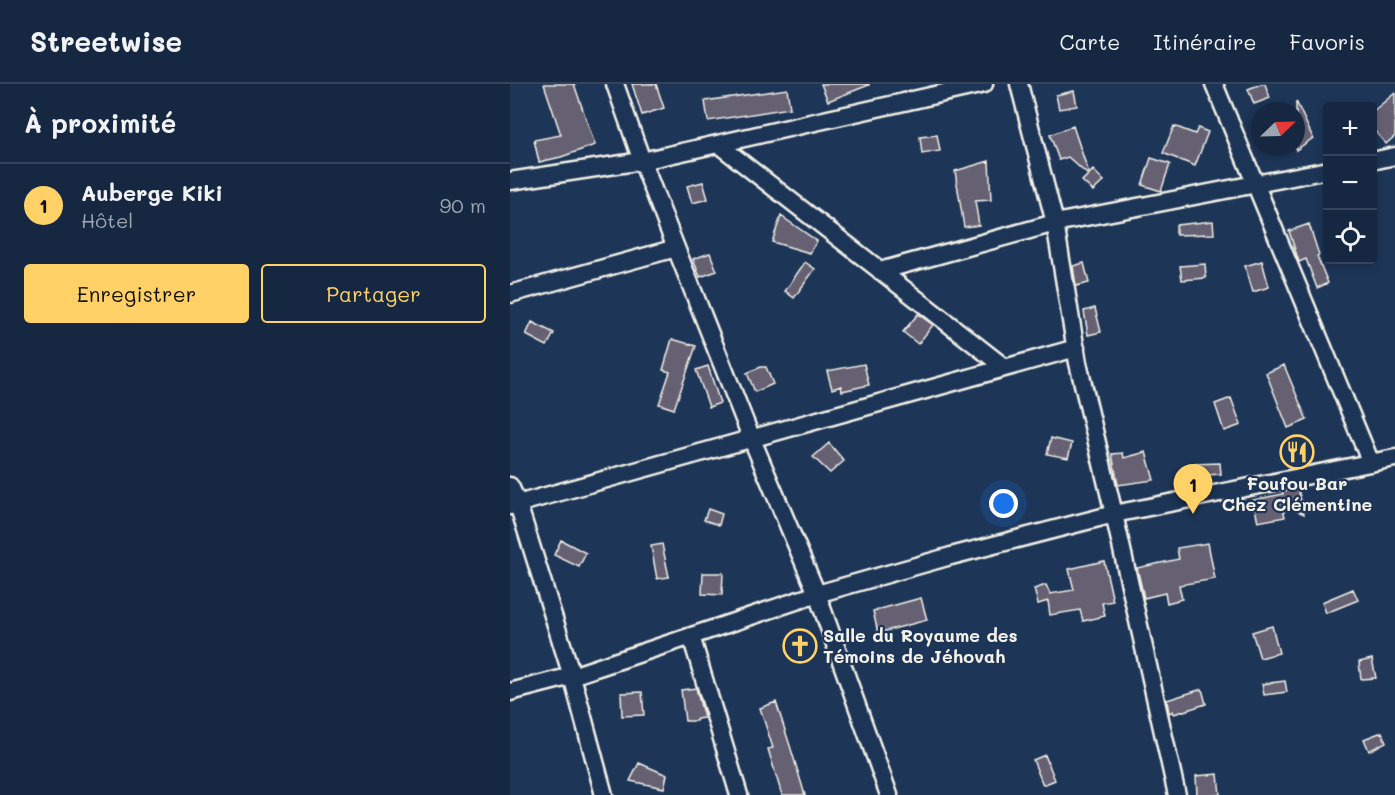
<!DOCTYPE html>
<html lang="fr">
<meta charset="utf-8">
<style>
:root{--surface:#162841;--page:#1f3048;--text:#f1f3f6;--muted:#9ea6b1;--line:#35445a;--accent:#ffd166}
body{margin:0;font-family:Mali,sans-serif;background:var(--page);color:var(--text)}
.controls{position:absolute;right:18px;top:18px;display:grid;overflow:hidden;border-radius:6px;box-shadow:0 3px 9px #0003}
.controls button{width:54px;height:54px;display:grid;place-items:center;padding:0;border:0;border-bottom:2px solid var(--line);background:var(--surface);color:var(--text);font:30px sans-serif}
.compass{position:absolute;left:741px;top:18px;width:54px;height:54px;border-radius:50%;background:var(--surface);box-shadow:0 3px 9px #0003;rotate:67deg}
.you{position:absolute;left:494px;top:420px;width:21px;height:21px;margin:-15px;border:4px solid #fff;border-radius:50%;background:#1a73e8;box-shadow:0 0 0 9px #1a73e833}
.badge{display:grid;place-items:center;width:39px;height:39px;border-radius:50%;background:var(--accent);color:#111;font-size:20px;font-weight:700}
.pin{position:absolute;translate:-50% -50px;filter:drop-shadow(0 2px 3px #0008)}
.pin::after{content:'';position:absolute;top:32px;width:21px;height:18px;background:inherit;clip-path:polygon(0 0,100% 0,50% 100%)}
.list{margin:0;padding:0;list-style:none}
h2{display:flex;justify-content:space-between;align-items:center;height:78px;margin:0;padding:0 24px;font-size:26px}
h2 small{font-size:20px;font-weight:400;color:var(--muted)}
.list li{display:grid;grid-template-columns:39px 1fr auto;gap:18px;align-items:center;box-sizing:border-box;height:84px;padding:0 24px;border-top:2px solid var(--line)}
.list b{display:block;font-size:22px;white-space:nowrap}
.list p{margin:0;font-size:20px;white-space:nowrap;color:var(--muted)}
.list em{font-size:20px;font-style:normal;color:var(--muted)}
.actions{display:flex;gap:12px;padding:18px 24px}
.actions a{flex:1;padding:14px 0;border:2px solid var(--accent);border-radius:6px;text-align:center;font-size:21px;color:var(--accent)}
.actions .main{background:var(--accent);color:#111}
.icon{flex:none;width:33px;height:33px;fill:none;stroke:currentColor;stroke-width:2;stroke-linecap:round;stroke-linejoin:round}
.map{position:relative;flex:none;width:885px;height:711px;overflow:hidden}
header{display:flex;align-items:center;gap:36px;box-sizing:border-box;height:84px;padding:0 30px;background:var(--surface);border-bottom:2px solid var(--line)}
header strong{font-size:28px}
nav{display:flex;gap:33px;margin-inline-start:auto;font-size:21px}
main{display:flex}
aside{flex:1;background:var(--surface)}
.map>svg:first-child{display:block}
</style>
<header>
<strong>Streetwise</strong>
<nav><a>Carte</a><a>Itinéraire</a><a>Favoris</a></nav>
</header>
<main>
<aside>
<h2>À proximité<small></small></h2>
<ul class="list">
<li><span class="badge">1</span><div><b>Auberge Kiki</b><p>Hôtel</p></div><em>90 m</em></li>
</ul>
<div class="actions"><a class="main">Enregistrer</a><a>Partager</a></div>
</aside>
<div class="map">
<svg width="885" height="711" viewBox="0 0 885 711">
<rect width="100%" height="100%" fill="#1d3557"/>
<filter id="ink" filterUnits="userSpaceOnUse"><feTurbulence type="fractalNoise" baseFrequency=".0167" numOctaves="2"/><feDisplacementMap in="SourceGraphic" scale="12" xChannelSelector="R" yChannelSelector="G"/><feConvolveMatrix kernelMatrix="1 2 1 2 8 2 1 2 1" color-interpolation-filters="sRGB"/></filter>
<g filter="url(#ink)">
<path fill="#666173" stroke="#f4f1e8" stroke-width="1.5" d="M34 0H64L85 61 51 73 29 78 24 56 51 51Z
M122 0H146L154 24 132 31Z
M311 0H359V1L318 17Z
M751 0H755L760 14 744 20 738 5Z
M277 5 280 24 198 37 195 17Z
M564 7 567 22 549 25 546 11Z
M885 9V52L876 60 862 44V28Z
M786 17 803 54 786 66Z
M563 42 579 90 583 86 594 97 583 107 572 97 578 91 558 73 549 76 540 51Z
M664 42 685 50 688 44 698 48 685 82 653 69Z
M427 51 430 67 412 70 410 53Z
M641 74 660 80 651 107 632 101Z
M479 77 481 116 465 117 469 141 454 143 445 87Z
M193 98 198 115 182 119 177 102Z
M271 132 307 157 300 169 262 158Z
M703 137 704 150 666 151V141Z
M799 140 809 171 807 172 818 199 807 204 796 175 789 178 779 147Z
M200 169 207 187 190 193 183 175Z
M752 177 759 203 743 208 735 182Z
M295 178 305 185 284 214 275 207Z
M574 179 579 199 566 202 563 182Z
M695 180 696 194 672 196 670 182Z
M585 224 591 248 578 251 574 227Z
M408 230 423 241 408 260 393 248Z
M22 238 44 249 37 262 16 251Z
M162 255 186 262 164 325 149 320 160 288 153 286Z
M354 280 359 301 332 307 331 302 322 305 317 287Z
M774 281 797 336 778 344 756 289Z
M198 282 210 319 199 323 186 286Z
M251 283H256L263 300 245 308 237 289Z
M721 314 731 341 714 347 705 320Z
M541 354 562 359 558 374 537 370Z
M319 359 334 377 320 389 303 373Z
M636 368 644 396 608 401 602 370 613 369 614 374Z
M710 379 711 390 683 392V380Z
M788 404 794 430 772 420 775 433 748 438 743 416 773 410 772 407Z
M198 425 212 430 209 441 194 436Z
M51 456 76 469 69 483 44 471Z
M698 459 705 495 669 501 672 515 657 519 655 509 634 514 627 484 669 475 667 464Z
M152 460 159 493 147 495 141 462Z
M594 477 603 517 592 519 595 532 573 537 570 526 540 531 538 517 528 520 524 505 536 501 540 510 564 506 559 485Z
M193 489H213L212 511 192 510Z
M843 505 848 516 816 529 812 518Z
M411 514 417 536 368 549 363 527Z
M762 542 769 569 750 574 742 548Z
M862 575 866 594 851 595 849 578Z
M775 597 777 608 754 611 752 600Z
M186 604 194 634 187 635 186 637H175L171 606Z
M692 605 696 620 664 630 663 627 659 629 657 616Z
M132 608 134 631 112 632 111 609Z
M266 618 281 665 295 711H272L258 665 263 664 250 624Z
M872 648 876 658 859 667 854 655Z
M535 671 545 696 533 701 523 676Z
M129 679 157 691 154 704 120 697Z
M708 690 710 711H687L686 692Z"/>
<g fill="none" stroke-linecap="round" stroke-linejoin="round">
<g stroke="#f4f1e8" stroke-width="21">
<path id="minor" d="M105 0 132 77 166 164 241 353 307 510 379 711
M509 0 545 139 568 279 604 430 667 711
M704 0 861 379
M208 60 494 283
M862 77 885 72
M0 97 132 77 474 0
M370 187 545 139 818 86
M0 210 166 164
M0 402 8 420 62 592 94 711
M0 422 566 264
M181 552 229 711
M0 608 62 592 307 510 441 472 604 430 885 374"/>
</g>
<use href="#minor" stroke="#1d3557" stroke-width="16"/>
</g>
</g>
<defs>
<g id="restaurant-ring" transform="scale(1.725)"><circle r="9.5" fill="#1d3557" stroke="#ffd166" stroke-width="1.5"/><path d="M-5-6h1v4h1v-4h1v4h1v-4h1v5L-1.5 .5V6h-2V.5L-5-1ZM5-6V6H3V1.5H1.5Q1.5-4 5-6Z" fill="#ffd166"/></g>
<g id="church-ring" transform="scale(1.725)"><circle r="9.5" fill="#1d3557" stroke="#ffd166" stroke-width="1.5"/><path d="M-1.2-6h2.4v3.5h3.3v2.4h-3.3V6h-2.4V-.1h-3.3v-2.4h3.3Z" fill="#ffd166"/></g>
</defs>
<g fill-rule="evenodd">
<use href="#restaurant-ring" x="787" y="368"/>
<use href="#church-ring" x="290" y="562"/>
</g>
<g text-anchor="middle" stroke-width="4.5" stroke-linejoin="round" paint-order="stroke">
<g font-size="18" font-weight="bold" fill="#f4f1e8" stroke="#1d3557">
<text x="787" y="406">Foufou Bar<tspan x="787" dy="21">Chez Clémentine</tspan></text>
<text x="313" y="558" text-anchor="start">Salle du Royaume des<tspan x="313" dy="21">Témoins de Jéhovah</tspan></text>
</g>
</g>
</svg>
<div class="controls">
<button>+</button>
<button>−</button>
<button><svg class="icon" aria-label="locate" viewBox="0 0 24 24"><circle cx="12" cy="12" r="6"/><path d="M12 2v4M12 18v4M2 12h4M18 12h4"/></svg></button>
</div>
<svg class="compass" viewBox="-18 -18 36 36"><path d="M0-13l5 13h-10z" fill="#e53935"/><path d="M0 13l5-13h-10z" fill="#9ea6b1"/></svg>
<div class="you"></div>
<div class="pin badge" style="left:683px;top:430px">1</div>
</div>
</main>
